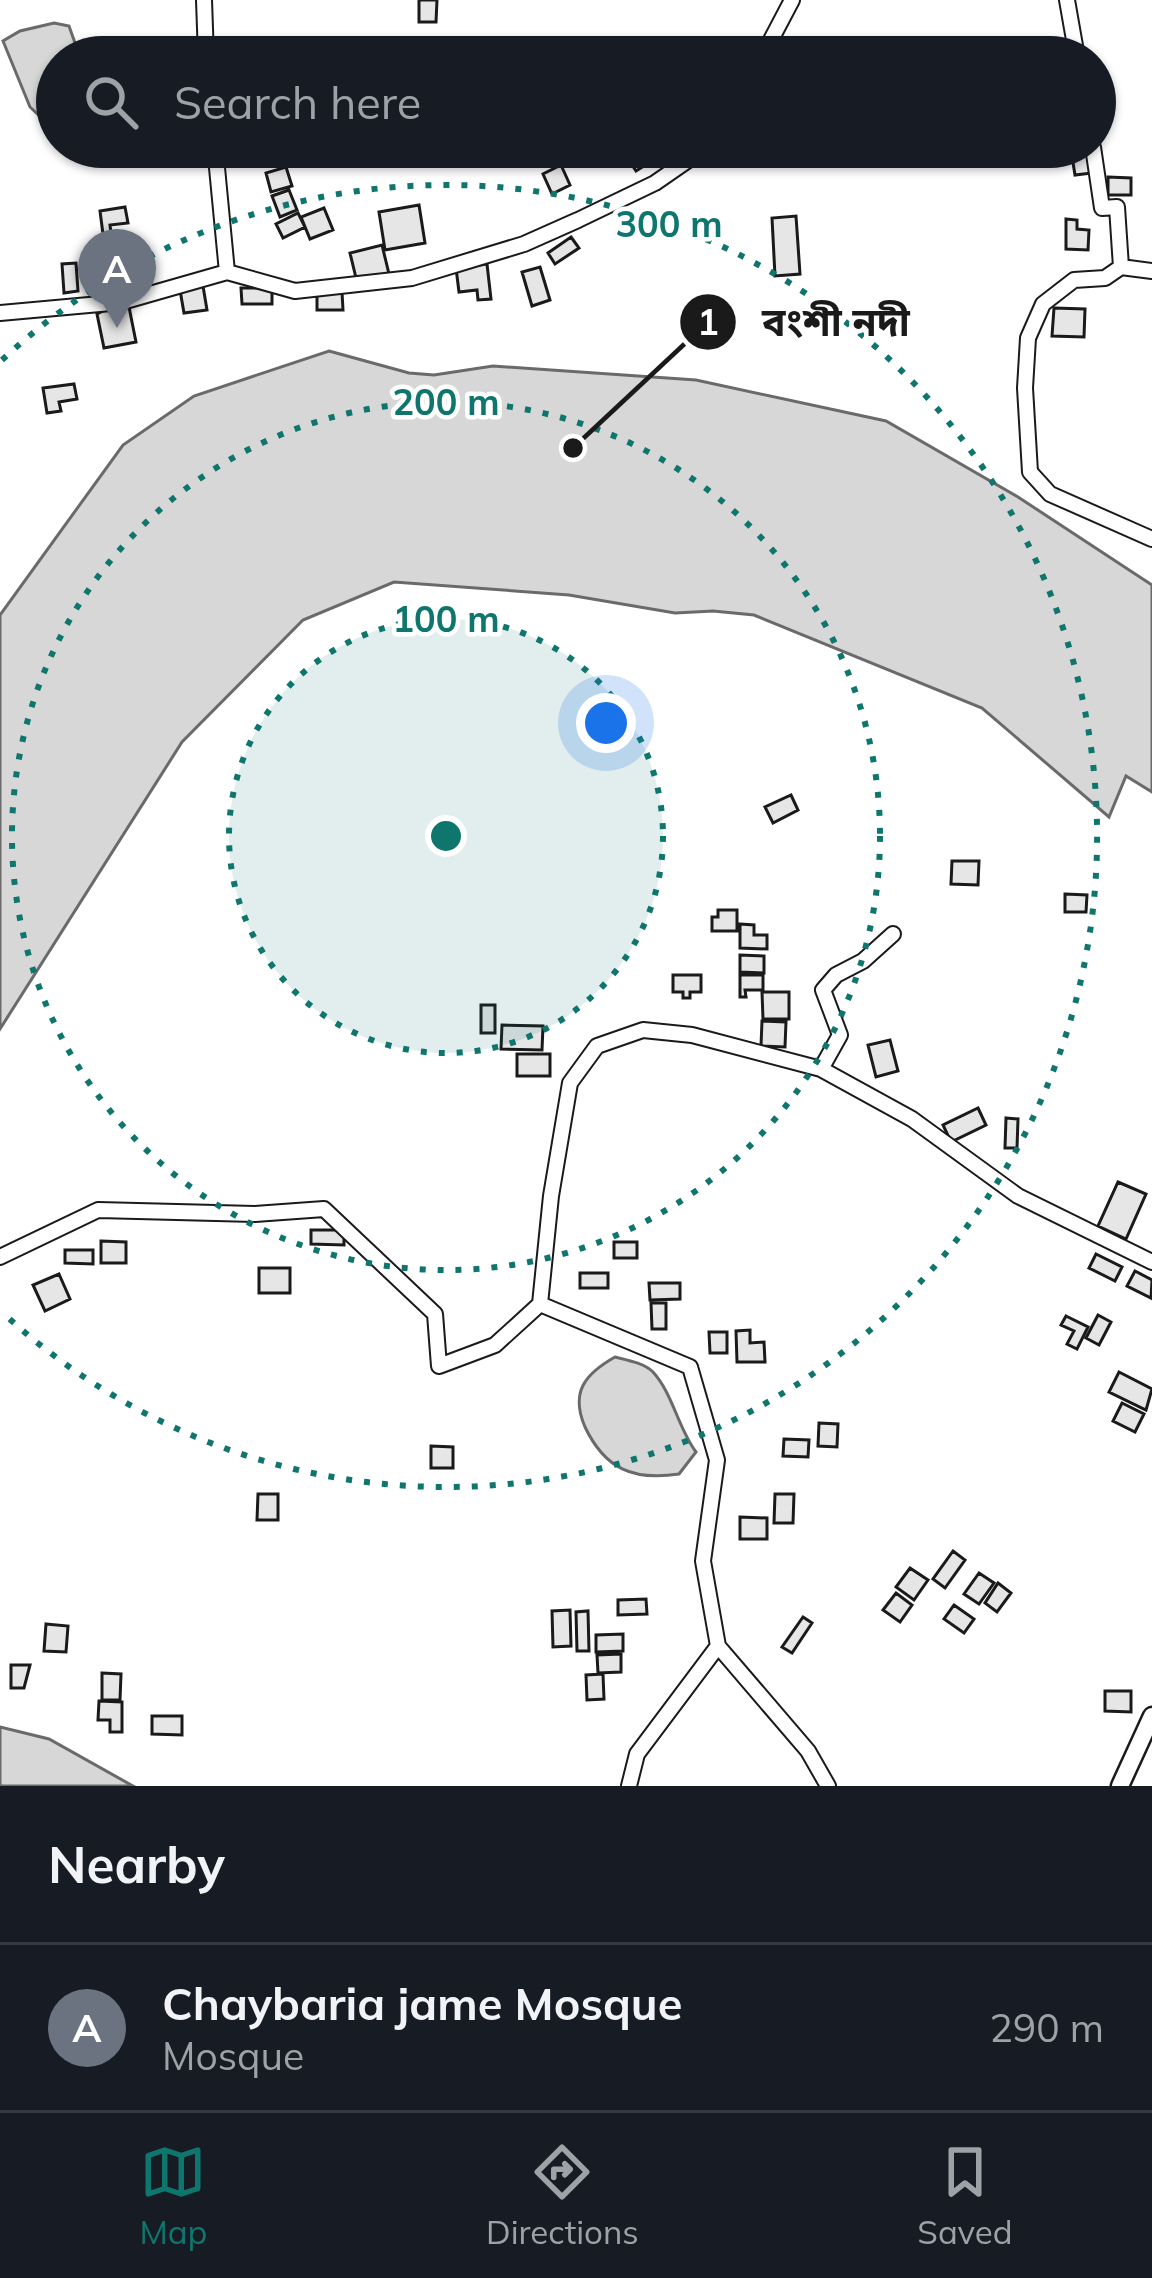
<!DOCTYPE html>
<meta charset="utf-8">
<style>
:root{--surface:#171b24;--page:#20242c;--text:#f1f3f6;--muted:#9ea1a6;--line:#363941;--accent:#0f766e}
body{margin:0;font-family:Mulish,"Noto Sans Bengali",sans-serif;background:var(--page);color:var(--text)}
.you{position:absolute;left:606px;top:723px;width:42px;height:42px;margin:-30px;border:9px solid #fff;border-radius:50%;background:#1a73e8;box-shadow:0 0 0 18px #1a73e833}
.badge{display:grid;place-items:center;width:78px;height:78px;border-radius:50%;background:var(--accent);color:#fff;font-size:39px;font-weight:700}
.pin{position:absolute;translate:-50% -99px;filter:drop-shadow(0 3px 6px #0008)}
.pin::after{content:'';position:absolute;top:63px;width:42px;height:36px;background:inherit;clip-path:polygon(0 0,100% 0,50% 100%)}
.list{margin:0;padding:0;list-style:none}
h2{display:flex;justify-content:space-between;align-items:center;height:156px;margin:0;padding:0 48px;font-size:51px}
h2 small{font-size:39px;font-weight:400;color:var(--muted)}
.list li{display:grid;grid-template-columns:78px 1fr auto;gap:36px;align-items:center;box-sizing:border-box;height:168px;padding:0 48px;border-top:3px solid var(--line)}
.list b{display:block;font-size:45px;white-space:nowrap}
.list p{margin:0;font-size:39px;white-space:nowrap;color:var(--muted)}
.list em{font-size:39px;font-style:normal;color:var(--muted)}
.icon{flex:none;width:66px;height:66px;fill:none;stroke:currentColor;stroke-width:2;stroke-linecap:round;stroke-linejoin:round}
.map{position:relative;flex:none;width:1152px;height:1786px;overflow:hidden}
.search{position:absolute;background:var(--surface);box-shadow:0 3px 9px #0004;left:36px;right:36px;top:36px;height:132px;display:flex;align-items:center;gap:30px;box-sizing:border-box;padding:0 42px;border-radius:66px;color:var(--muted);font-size:45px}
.sheet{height:324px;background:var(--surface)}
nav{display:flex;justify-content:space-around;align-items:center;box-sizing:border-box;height:168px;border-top:3px solid var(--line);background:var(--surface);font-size:33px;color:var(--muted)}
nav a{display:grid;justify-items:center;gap:6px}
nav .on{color:var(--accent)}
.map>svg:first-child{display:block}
</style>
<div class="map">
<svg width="1152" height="1786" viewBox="0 0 1152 1786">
<rect width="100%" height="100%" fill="#fff"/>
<path fill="#d7d7d7" stroke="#6a6a6a" stroke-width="3" d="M54 23 69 26 80 57H57V123L48 124 30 107 3 41 20 31Z
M329 351 409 373 434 375 493 366 696 380 886 421 1018 497 1152 585V792L1126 776 1109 817 982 708 754 615 713 611 675 613 569 595 394 582 303 620 182 742 0 1029V615L123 445 194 396Z
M615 1357C627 1360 644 1363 653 1372 673 1394 678 1428 696 1452L679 1474C633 1481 605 1469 585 1427 570 1392 585 1374 615 1357Z
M0 1727 49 1739 133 1786H0Z"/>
<path fill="#e6e6e6" stroke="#1a1a1a" stroke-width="3" d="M419 0H437L436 22H419Z
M127 40H154V57H127Z
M630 147 638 151 651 147 658 157 636 171 623 151Z
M1088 148 1092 173 1075 175 1071 150Z
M561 165 570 185 552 194 543 174Z
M286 167 292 186 271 192 266 173Z
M1108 177 1131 178V195H1108Z
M289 190 297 210 280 217 272 196Z
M419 205 425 243 385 250 379 212Z
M125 207 128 223 110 225 111 233 103 234 100 211Z
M324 208 333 230 310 239 301 217Z
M298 213 305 227 283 238 276 224Z
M796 216 800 274 775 276 772 218Z
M1066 219 1077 220V229L1089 230 1088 250 1066 249Z
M571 237 579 248 555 264 548 253Z
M382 245 389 274 357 282 350 253Z
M76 263 78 291 64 293 62 264Z
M487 264 491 299 478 300 477 290 459 292 456 268Z
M540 267 550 300 532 306 522 272Z
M203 286 207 310 184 313 180 290Z
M241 288H272V304H242Z
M317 292H342L343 310H317Z
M117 304 118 309 129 307 136 342 104 348 97 314Z
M1054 308 1085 309 1084 337 1052 336Z
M74 384 77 399 59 402 61 411 47 413 43 388Z
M791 795 798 810 773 823 765 807Z
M952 861H979L978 885 951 884Z
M1065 894 1087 895 1086 912H1065Z
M718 910H737V931H712V917H718Z
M740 924 754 925V935H767V949L740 948Z
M740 955 764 956V973L740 972Z
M673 975H701V992H690V998H683V992H673Z
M740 975H763V990H745L746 997H740Z
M762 992H789V1019H763Z
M481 1005H495V1033H481Z
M762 1021 786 1022 785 1047 761 1046Z
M502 1025 543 1026 542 1050 501 1049Z
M890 1040 898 1071 876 1077 868 1045Z
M517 1054H550V1076H517Z
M978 1108 986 1125 951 1142 943 1125Z
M1006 1118 1018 1119 1017 1148H1005Z
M1118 1182 1146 1194 1126 1239 1098 1226Z
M311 1230H344V1245L311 1244Z
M101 1241 126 1242V1263H101Z
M614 1242H637V1258H614Z
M65 1250H93V1264L65 1263Z
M1096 1254 1122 1267 1115 1281 1089 1268Z
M259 1268H290V1293H259Z
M1135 1271 1152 1280 1151 1298 1127 1286Z
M580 1273H608V1288H580Z
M59 1274 70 1299 45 1311 33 1285Z
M649 1283H680V1299L650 1300Z
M651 1303H666V1329H652Z
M1098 1315 1111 1322 1099 1345 1086 1338Z
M1066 1316 1088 1327 1077 1349 1067 1344 1074 1331 1061 1325Z
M750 1330V1343L764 1342 765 1362H737L736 1331Z
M709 1332H727V1353H710Z
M1119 1372 1152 1389 1146 1410 1109 1392Z
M1122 1403 1144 1414 1135 1432 1113 1421Z
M819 1423 838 1424 837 1447 818 1446Z
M784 1439 809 1440 808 1457 783 1456Z
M431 1446 453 1447V1468H431Z
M258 1494H278V1520H257Z
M775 1494H794L793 1523H774Z
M740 1517 767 1518V1539H740Z
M953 1551 965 1560 945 1588 933 1579Z
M910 1568 928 1580 914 1600 896 1587Z
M979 1573 994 1583 979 1604 964 1594Z
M998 1583 1011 1593 997 1612 985 1603Z
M896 1593 912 1605 900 1622 883 1610Z
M646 1599 647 1614 618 1615V1600Z
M954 1605 974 1619 964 1633 944 1619Z
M570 1610 571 1646 553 1647 552 1611Z
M588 1611 589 1651H577L576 1612Z
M803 1617 812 1623 792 1653 782 1647Z
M46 1624 68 1626 66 1652 44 1651Z
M623 1634V1651L596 1652V1635Z
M621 1654V1672L598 1673 597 1655Z
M11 1665H30L24 1688H11Z
M102 1673 121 1674 120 1700H102Z
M603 1674 604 1699 587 1700 586 1675Z
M1105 1691H1131V1712L1105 1711Z
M99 1701 122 1702V1732H110V1720H98Z
M152 1716H182V1735L152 1734Z"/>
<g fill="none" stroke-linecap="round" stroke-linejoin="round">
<g stroke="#1a1a1a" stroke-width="18">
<path id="minor" d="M204 0 206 57
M1067 0 1077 57
M762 57 792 0
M215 147 227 272
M1093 147 1102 208 1117 207 1121 267 1152 271
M1121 267 1105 278 1074 280 1043 304 1028 338 1025 388 1030 472 1050 494 1152 539
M0 313 122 302 227 272 295 291 412 278 524 244 578 220 655 183 707 147
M821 1069 840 1035 823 990 836 975 863 961 893 934
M0 1257 98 1210 255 1214 324 1209 435 1314 439 1366 495 1345 540 1304 551 1196 570 1083 597 1046 643 1030 692 1035 821 1069 912 1119 1018 1196 1152 1262
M540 1304 690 1367 717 1460 703 1561 718 1646 808 1751 828 1786
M629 1786 637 1754 718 1646"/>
</g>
<g stroke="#1a1a1a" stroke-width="21">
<path id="tertiary" d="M1120 1786 1152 1716"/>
</g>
<use href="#minor" stroke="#fff" stroke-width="14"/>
<use href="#tertiary" stroke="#fff" stroke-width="16"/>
</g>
<circle cx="446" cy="836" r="217" fill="#0f766e" fill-opacity=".12"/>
<g fill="none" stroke="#0f766e" stroke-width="6" stroke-dasharray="6 12">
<circle cx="446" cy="836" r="217"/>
<circle cx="446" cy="836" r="434"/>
<path d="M2 360A651 651 0 1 1 2 1312"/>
</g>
<circle cx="446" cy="836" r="18" fill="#0f766e" stroke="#fff" stroke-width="6"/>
<g font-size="36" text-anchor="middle" font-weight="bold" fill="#0f766e" stroke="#fff" stroke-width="9" stroke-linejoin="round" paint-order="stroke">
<text x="669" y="237">300 m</text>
<text x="446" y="415">200 m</text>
<text x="446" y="632">100 m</text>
</g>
<path fill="none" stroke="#1a1a1a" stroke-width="4.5" d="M573 448L708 322"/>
<g fill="#1a1a1a" stroke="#fff" stroke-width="4.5">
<circle cx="573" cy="448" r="12"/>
<circle cx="708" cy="322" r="30"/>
</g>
<g font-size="36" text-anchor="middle" font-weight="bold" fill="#fff">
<text x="708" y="335">1</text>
</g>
<g font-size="39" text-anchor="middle" font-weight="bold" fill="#1a1a1a" stroke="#fff" stroke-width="9" stroke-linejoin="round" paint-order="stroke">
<text x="836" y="336">বংশী নদী</text>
</g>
</svg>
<div class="you"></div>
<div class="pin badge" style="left:117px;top:328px;background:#6b7280">A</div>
<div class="search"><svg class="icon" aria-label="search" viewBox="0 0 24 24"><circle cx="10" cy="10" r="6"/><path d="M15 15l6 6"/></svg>Search here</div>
</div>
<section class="sheet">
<h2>Nearby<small></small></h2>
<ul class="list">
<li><span class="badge" style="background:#6b7280">A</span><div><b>Chaybaria jame Mosque</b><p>Mosque</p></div><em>290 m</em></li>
</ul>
</section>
<nav>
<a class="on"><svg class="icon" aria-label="map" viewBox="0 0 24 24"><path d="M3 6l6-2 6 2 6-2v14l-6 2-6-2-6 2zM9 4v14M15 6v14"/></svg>Map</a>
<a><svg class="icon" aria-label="directions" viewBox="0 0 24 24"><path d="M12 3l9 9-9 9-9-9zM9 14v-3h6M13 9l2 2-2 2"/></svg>Directions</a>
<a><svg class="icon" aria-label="saved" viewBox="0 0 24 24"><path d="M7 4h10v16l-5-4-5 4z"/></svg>Saved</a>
</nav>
